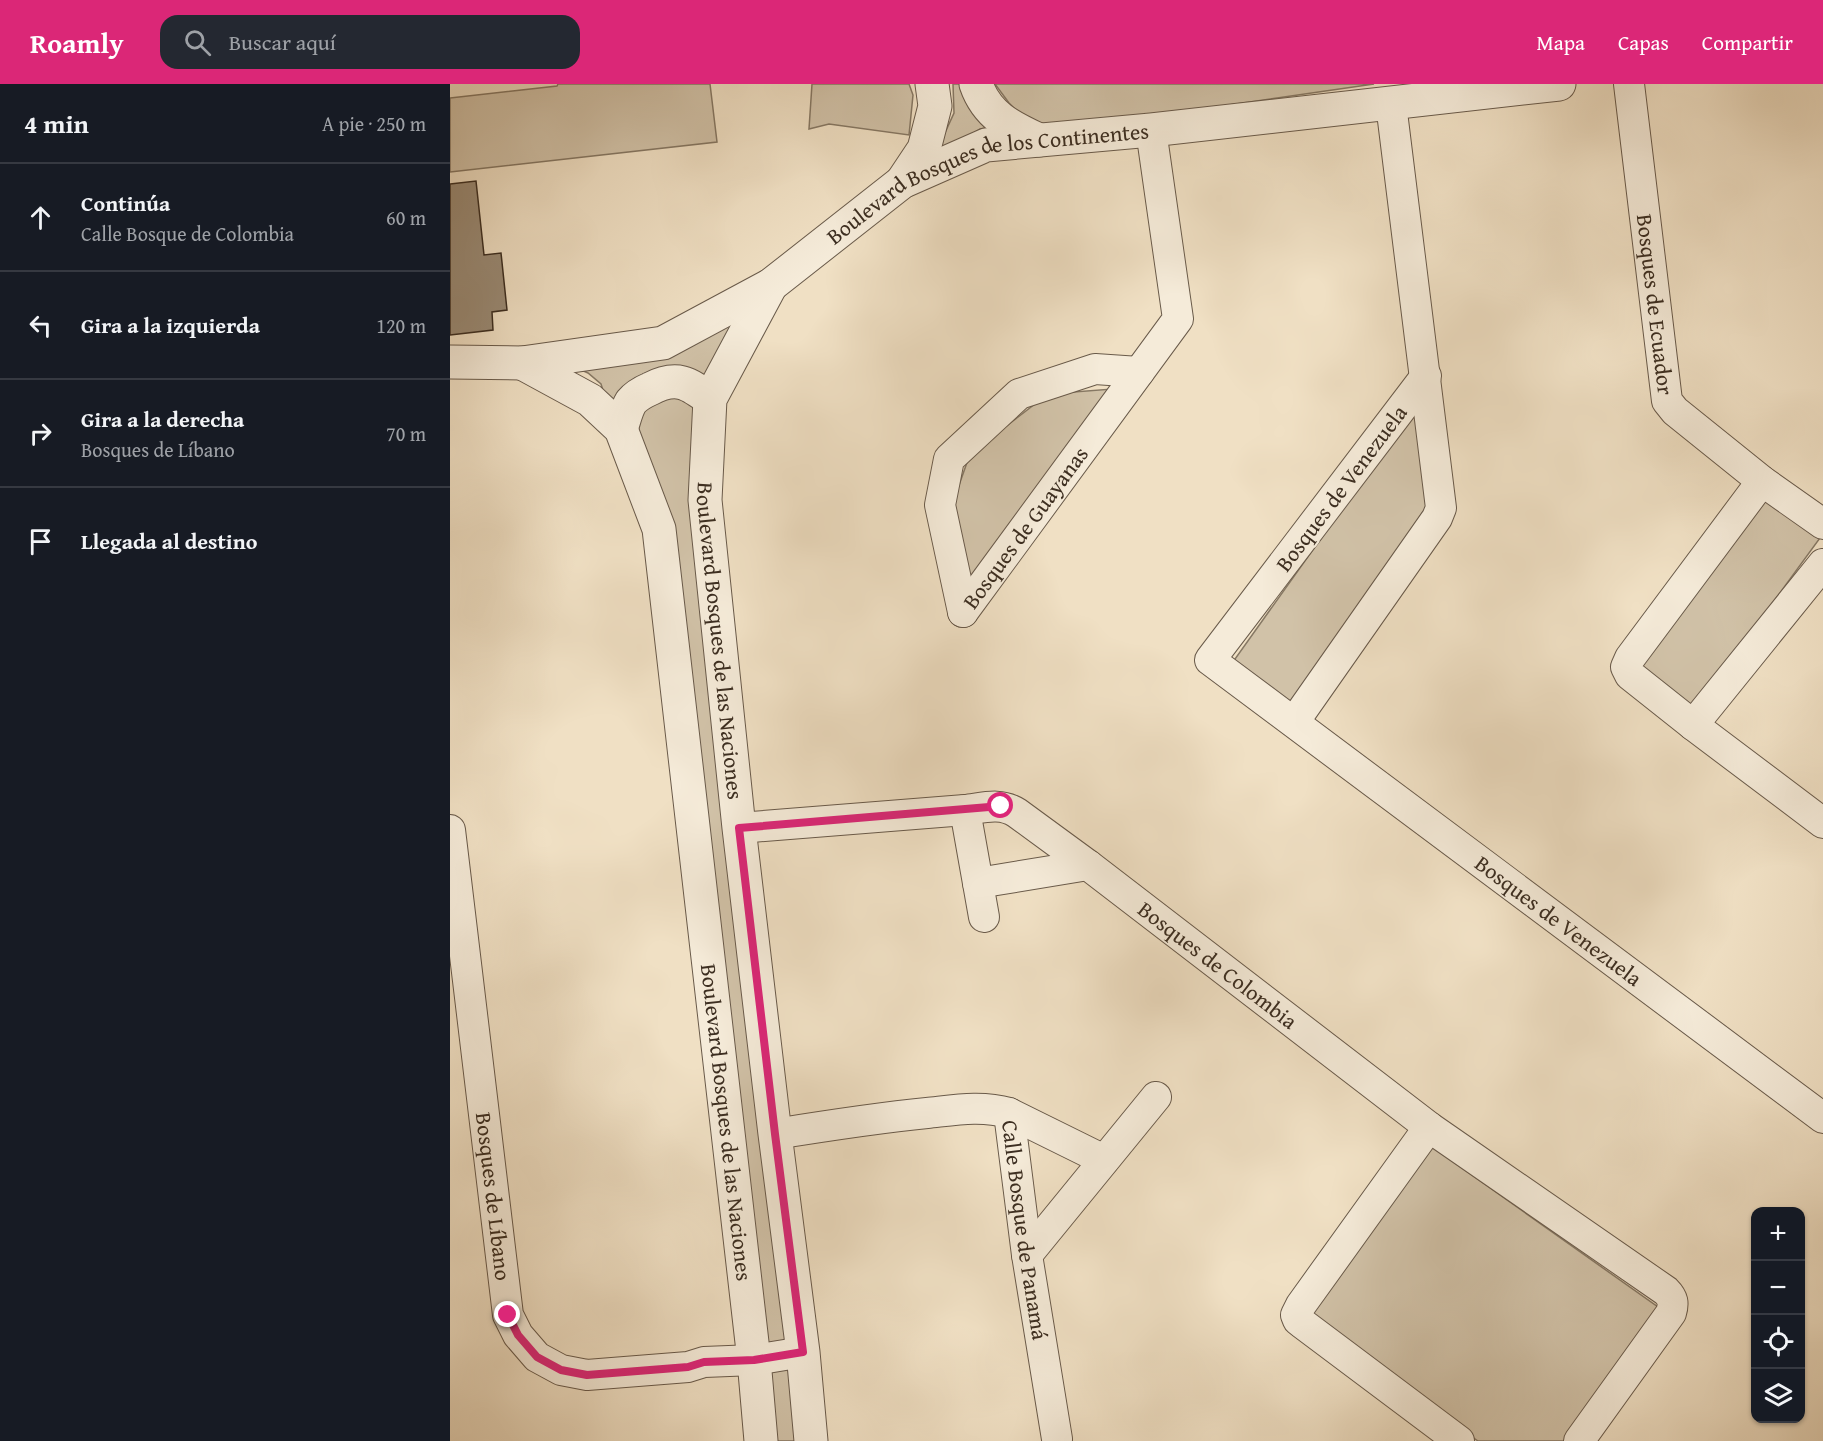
<!DOCTYPE html>
<html lang="es">
<meta charset="utf-8">
<style>
:root{--surface:#171b24;--page:#242831;--text:#f1f3f6;--muted:#9ea1a6;--line:#363941;--accent:#db2777}
body{margin:0;font-family:"Gentium Book Plus",serif;background:var(--page);color:var(--text)}
.controls{position:absolute;right:18px;bottom:18px;display:grid;overflow:hidden;border-radius:12px;box-shadow:0 2px 4px #0004}
.controls button{width:54px;height:54px;display:grid;place-items:center;padding:0;border:0;border-bottom:2px solid var(--line);background:var(--surface);color:var(--text);font:30px sans-serif}
.stop{position:absolute;width:18px;height:18px;margin:-14px;border:4px solid #db2777;border-radius:50%;background:#fff}
.stop.end{background:#db2777;border-color:#fff;box-shadow:0 2px 6px #0008}
.list{margin:0;padding:0;list-style:none}
h2{display:flex;justify-content:space-between;align-items:center;height:78px;margin:0;padding:0 24px;font-size:26px}
h2 small{font-size:20px;font-weight:400;color:var(--muted)}
.list li{display:grid;grid-template-columns:39px 1fr auto;gap:18px;align-items:center;box-sizing:border-box;height:108px;padding:0 24px;border-top:2px solid var(--line)}
.list b{display:block;font-size:22px;white-space:nowrap}
.list p{margin:0;font-size:20px;white-space:nowrap;color:var(--muted)}
.list em{font-size:20px;font-style:normal;color:var(--muted)}
.icon{flex:none;width:33px;height:33px;fill:none;stroke:currentColor;stroke-width:2;stroke-linecap:round;stroke-linejoin:round}
.map{position:relative;flex:none;width:1373px;height:1357px;overflow:hidden}
header{display:flex;align-items:center;gap:36px;box-sizing:border-box;height:84px;padding:0 30px;background:var(--accent);color:#fff}
header strong{font-size:28px}
nav{display:flex;gap:33px;margin-inline-start:auto;font-size:21px}
.search{width:420px;height:54px;background:var(--page);display:flex;align-items:center;gap:15px;box-sizing:border-box;padding:0 21px;border-radius:18px;color:var(--muted);font-size:22px}
main{display:flex}
aside{flex:1;background:var(--surface)}
.map>svg:first-child{display:block}
</style>
<header>
<strong>Roamly</strong>
<div class="search"><svg class="icon" aria-label="search" viewBox="0 0 24 24"><circle cx="10" cy="10" r="6"/><path d="M15 15l6 6"/></svg>Buscar aquí</div>
<nav><a>Mapa</a><a>Capas</a><a>Compartir</a></nav>
</header>
<main>
<aside>
<h2>4 min<small>A pie · 250 m</small></h2>
<ul class="list">
<li><svg class="icon" aria-label="ahead" viewBox="0 0 24 24"><path d="M12 20V5M6 11l6-6 6 6"/></svg><div><b>Continúa</b><p>Calle Bosque de Colombia</p></div><em>60 m</em></li>
<li><svg class="icon" aria-label="left" viewBox="0 0 24 24"><path d="M17 20v-9H6M10 6l-5 5 5 5"/></svg><div><b>Gira a la izquierda</b></div><em>120 m</em></li>
<li><svg class="icon" aria-label="right" viewBox="0 0 24 24"><path d="M7 20v-9h11M14 6l5 5-5 5"/></svg><div><b>Gira a la derecha</b><p>Bosques de Líbano</p></div><em>70 m</em></li>
<li><svg class="icon" aria-label="arrive" viewBox="0 0 24 24"><path d="M6 21V4h12l-3 4 3 4H6"/></svg><div><b>Llegada al destino</b></div></li>
</ul>
</aside>
<div class="map">
<svg width="1373" height="1357" viewBox="0 0 1373 1357">
<rect width="100%" height="100%" fill="#f0e0c4"/>
<filter id="stains"><feTurbulence type="fractalNoise" baseFrequency=".00333" numOctaves="4"/><feColorMatrix values="0 0 0 0 .2 0 0 0 0 .09 0 0 0 0 .02 0 0 0 .5 -.17"/></filter>
<radialGradient id="worn" r=".72"><stop offset=".6" stop-color="#630" stop-opacity="0"/><stop offset="1" stop-color="#630" stop-opacity=".3"/></radialGradient>
<path fill="#d1c2a8" stroke="#867864" stroke-width="1.5" d="M108 0H260L267 58 0 88V14L107 2Z
M362 0H459L463 11 459 51 379 40 359 45Z
M503 0H516L541 43 530 45 510 58 480 69 493 53 504 29Z
M545 0H924L607 46 574 34 559 19Z
M308 198 258 302 158 323 151 300 138 289 112 277 251 229Z
M662 305 519 502 501 424 520 370 598 310Z
M220 308 245 321 355 1357H317L184 329Z
M967 320 981 416 840 626 780 582Z
M1317 412 1370 454 1250 618 1229 623 1186 589Z
M971 1055 1208 1223 1117 1357H1028L848 1230Z"/>
<path fill="#9a8b76" stroke="#3c2e21" stroke-width="1.5" d="M26 97 34 171 51 169 57 226 42 228 43 246 0 251V100Z"/>
<g fill="none" stroke-linecap="round" stroke-linejoin="round">
<g stroke="#695a4a" stroke-width="32">
<g id="minor">
<path id="s1" d="M1179 0 1217 317 1225 327 1312 397 1373 440"/>
<path id="s2" d="M976 292 760 576 1373 1034"/>
<path d="M1312 397 1180 574 1176 583 1180 591 1243 641 1373 739"/>
<path id="s3" d="M513 528 728 235 701 46"/>
<path d="M513 528 490 421 499 375 569 310 645 285 689 288"/>
<path d="M844 638 987 434 991 424 941 20"/>
<path d="M1243 641 1373 480"/>
<path d="M515 726 534 833"/>
<path id="s4" d="M289 744 515 726C533 724 550 718 567 729L638 781 979 1043 1216 1207C1223 1214 1224 1219 1221 1229L1129 1357"/>
<path id="s5" d="M0 746 58 1231 68 1251 87 1273 111 1286 137 1291 238 1283 254 1278 304 1276 353 1268"/>
<path d="M528 799 638 781"/>
<path id="s6" d="M559 1029 577 1171 607 1355"/>
<path d="M979 1043 851 1221 846 1231 848 1236 853 1240 1009 1357"/>
<path d="M325 1050C375 1042 426 1034 477 1029 505 1026 531 1021 559 1029L654 1076"/>
<path d="M577 1171 706 1013"/>
</g>
</g>
<g stroke="#695a4a" stroke-width="35">
<g id="tertiary">
<path d="M526 0C537 32 561 43 589 56"/>
<path d="M452 98 474 65 485 22 482 0"/>
<path id="s7" d="M321 201 260 315 255 416 289 744 325 1050 353 1268 361 1357"/>
<path id="s8" d="M0 278 72 279 213 259 321 201 452 98 536 61 701 46 1109 0"/>
<path id="s9" d="M72 279 140 316 171 345 209 445 304 1276 311 1357"/>
<path d="M171 345C174 337 176 326 181 318 186 312 193 308 200 305 227 291 238 299 260 315"/>
</g>
</g>
<use href="#minor" stroke="#f5ebd9" stroke-width="30"/>
<use href="#tertiary" stroke="#f5ebd9" stroke-width="33"/>
</g>
<g fill="none" stroke-linecap="round" stroke-linejoin="round">
<path stroke="#db2777" stroke-width="8" d="M58 1231 68 1251 87 1273 111 1286 137 1291 238 1283 254 1278 304 1276 353 1268 325 1050 289 744 551 722"/>
</g>
<g text-anchor="middle" stroke-width="4.5" stroke-linejoin="round" paint-order="stroke">
<g font-size="22" fill="#3c2e21" stroke="#f5ebd9">
<text dy="8" stroke="none"><textPath href="#s8" startOffset="585">Boulevard Bosques de los Continentes</textPath></text>
<text dy="8" stroke="none"><textPath href="#s1" startOffset="222">Bosques de Ecuador</textPath></text>
<text transform="translate(891 404) rotate(-53)" y="8">Bosques de Venezuela</text>
<text dy="8" stroke="none"><textPath href="#s3" startOffset="105">Bosques de Guayanas</textPath></text>
<text dy="8" stroke="none"><textPath href="#s7" startOffset="372">Boulevard Bosques de las Naciones</textPath></text>
<text dy="8" stroke="none"><textPath href="#s2" startOffset="792">Bosques de Venezuela</textPath></text>
<text dy="8" stroke="none"><textPath href="#s4" startOffset="532">Bosques de Colombia</textPath></text>
<text dy="8" stroke="none"><textPath href="#s9" startOffset="824">Boulevard Bosques de las Naciones</textPath></text>
<text dy="8" stroke="none"><textPath href="#s5" startOffset="369">Bosques de Líbano</textPath></text>
<text dy="8" stroke="none"><textPath href="#s6" startOffset="118">Calle Bosque de Panamá</textPath></text>
</g>
</g>
<rect width="100%" height="100%" filter="url(#stains)"/>
<rect width="100%" height="100%" fill="url(#worn)"/>
</svg>
<div class="controls">
<button>+</button>
<button>−</button>
<button><svg class="icon" aria-label="locate" viewBox="0 0 24 24"><circle cx="12" cy="12" r="6"/><path d="M12 2v4M12 18v4M2 12h4M18 12h4"/></svg></button>
<button><svg class="icon" aria-label="layers" viewBox="0 0 24 24"><path d="M12 4l9 5-9 5-9-5zM3 14l9 5 9-5"/></svg></button>
</div>
<div class="stop" style="left:551px;top:722px"></div>
<div class="stop end" style="left:58px;top:1231px"></div>
</div>
</main>
